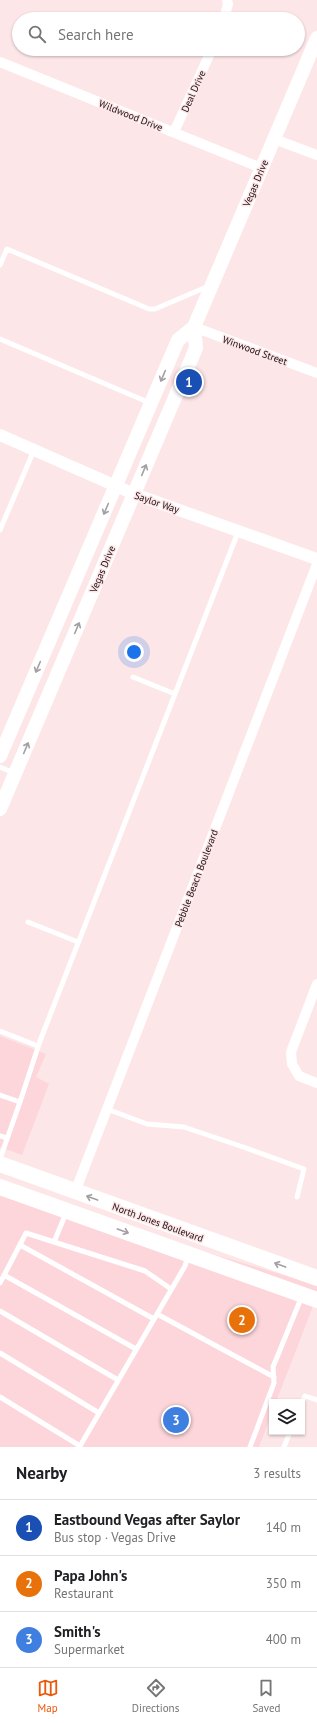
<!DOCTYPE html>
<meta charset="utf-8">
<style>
:root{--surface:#fff;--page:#f6f6f6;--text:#202124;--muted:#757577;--line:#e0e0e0;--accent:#ea580c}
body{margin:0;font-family:"PT Sans",sans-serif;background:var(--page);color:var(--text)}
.controls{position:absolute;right:12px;bottom:12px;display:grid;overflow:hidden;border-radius:0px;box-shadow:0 1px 3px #0004}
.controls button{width:36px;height:36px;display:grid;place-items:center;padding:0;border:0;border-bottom:1px solid var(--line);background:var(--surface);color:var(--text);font:20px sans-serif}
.you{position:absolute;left:134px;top:652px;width:14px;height:14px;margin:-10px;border:3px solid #fff;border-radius:50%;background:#1a73e8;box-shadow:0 0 0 6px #1a73e833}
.badge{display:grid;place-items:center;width:26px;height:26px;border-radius:50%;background:var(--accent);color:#fff;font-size:13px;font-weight:700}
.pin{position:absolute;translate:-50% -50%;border:2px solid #fff;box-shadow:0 1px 4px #0006}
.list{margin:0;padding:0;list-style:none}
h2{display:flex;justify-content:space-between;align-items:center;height:52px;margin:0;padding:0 16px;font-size:17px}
h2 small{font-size:13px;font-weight:400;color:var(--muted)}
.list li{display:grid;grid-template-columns:26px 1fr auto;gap:12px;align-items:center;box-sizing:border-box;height:56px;padding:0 16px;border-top:1px solid var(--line)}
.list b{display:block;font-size:15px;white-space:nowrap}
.list p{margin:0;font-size:13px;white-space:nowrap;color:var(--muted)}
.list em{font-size:13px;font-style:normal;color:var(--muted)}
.icon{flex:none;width:22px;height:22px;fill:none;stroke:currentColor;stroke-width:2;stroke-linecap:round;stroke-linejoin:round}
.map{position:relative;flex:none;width:317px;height:1447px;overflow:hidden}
.search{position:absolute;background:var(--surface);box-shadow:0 1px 3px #0004;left:12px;right:12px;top:12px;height:44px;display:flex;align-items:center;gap:10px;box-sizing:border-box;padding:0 14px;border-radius:22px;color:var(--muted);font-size:15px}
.sheet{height:220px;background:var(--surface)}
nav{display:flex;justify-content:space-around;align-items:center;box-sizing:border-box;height:56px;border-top:1px solid var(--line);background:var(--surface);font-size:11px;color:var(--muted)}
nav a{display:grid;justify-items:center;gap:2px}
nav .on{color:var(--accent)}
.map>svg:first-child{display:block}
</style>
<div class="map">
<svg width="317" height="1447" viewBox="0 0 317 1447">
<rect width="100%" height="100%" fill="#fde6e8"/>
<path fill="#fcd6db" d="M0 1036 46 1054 36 1077 49 1084 22 1155 0 1147Z
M0 1191 317 1285V1296L276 1402H272V1413L259 1447H0Z"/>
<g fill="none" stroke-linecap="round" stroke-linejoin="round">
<path stroke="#fff" stroke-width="5" d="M0 265 7 249 149 309H155L209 286
M0 339 150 403
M0 530 34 450
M133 677 175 694
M0 767 14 773
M28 922 78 942
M0 1031 38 1046
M0 1095 20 1102 0 1159
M20 1102 40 1041 238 532
M107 1109 147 1124 184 1127 246 1148 304 1169 297 1197
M0 1136 7 1138
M54 1242 145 1271 171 1289
M20 1245 154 1319
M4 1275 136 1349
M0 1283 26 1233 54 1242 66 1213
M0 1311 118 1380
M157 1314 274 1377
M0 1353 99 1413
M0 1397 80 1446 185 1266 188 1256
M302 1402 305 1396 317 1400
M250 1447 274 1383 273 1367 302 1296
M284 1447 290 1432"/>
<path stroke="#fff" stroke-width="10" d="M224 19 228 4 227 0
M0 62 261 168
M174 132 212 49
M274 139 317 155
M194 327 317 373
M317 984 291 1052 292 1064 299 1076 317 1083
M75 1192 317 564"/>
<path stroke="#fff" stroke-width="12" d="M0 435 134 494 317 559"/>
<path stroke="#fff" stroke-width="14" d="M0 756 178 340 194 327 317 38
M0 809 196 348 194 327"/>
<path stroke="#fff" stroke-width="16" d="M0 1164 317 1278
M0 1187 317 1300"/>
</g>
<defs><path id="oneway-shaft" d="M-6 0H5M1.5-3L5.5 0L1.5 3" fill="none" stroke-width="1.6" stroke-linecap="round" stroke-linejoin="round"/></defs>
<g stroke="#a49fa0">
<use href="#oneway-shaft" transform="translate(163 376) rotate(113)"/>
<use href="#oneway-shaft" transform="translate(144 470) rotate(-67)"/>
<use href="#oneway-shaft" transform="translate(106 509) rotate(113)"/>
<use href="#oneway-shaft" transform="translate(77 628) rotate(-67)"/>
<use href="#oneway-shaft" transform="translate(38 667) rotate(113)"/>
<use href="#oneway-shaft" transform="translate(26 748) rotate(-67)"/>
<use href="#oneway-shaft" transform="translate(92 1198) rotate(-160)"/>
<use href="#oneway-shaft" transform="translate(123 1231) rotate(20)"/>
<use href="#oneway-shaft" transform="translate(280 1265) rotate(-160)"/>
</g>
<g text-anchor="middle" stroke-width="3" stroke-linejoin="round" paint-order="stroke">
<g font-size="10" fill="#1b0f11" stroke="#fde6e8">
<text transform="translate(193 91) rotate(-66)" y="4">Deal Drive</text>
<text transform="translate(131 115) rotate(22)" y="4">Wildwood Drive</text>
<text transform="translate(255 183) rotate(-67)" y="4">Vegas Drive</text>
<text transform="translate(255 350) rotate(20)" y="4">Winwood Street</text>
<text transform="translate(157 502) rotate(19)" y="4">Saylor Way</text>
<text transform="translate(102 569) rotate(-67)" y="4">Vegas Drive</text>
<text transform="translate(196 878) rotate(-69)" y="4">Pebble Beach Boulevard</text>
<text transform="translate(158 1222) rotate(20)" y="4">North Jones Boulevard</text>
</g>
</g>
</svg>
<div class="controls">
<button><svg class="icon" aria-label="layers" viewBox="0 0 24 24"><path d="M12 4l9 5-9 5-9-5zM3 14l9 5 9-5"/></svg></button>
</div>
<div class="you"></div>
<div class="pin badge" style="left:189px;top:382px;background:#1a4fb4">1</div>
<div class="pin badge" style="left:242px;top:1320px;background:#e8710a">2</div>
<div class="pin badge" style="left:176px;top:1420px;background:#3f7fe0">3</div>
<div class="search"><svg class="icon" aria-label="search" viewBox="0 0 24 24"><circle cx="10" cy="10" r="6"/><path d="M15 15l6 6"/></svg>Search here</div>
</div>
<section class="sheet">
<h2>Nearby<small>3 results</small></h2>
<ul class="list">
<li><span class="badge" style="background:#1a4fb4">1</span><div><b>Eastbound Vegas after Saylor</b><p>Bus stop · Vegas Drive</p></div><em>140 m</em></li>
<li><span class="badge" style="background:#e8710a">2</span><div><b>Papa John's</b><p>Restaurant</p></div><em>350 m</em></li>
<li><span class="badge" style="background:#3f7fe0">3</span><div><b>Smith's</b><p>Supermarket</p></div><em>400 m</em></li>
</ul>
</section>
<nav>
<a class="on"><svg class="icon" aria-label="map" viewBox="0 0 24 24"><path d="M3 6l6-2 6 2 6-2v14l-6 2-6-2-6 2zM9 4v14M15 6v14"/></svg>Map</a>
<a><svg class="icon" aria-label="directions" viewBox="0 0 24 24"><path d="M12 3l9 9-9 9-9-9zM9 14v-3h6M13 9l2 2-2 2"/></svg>Directions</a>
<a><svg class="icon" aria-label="saved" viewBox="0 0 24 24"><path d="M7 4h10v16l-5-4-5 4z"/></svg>Saved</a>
</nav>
